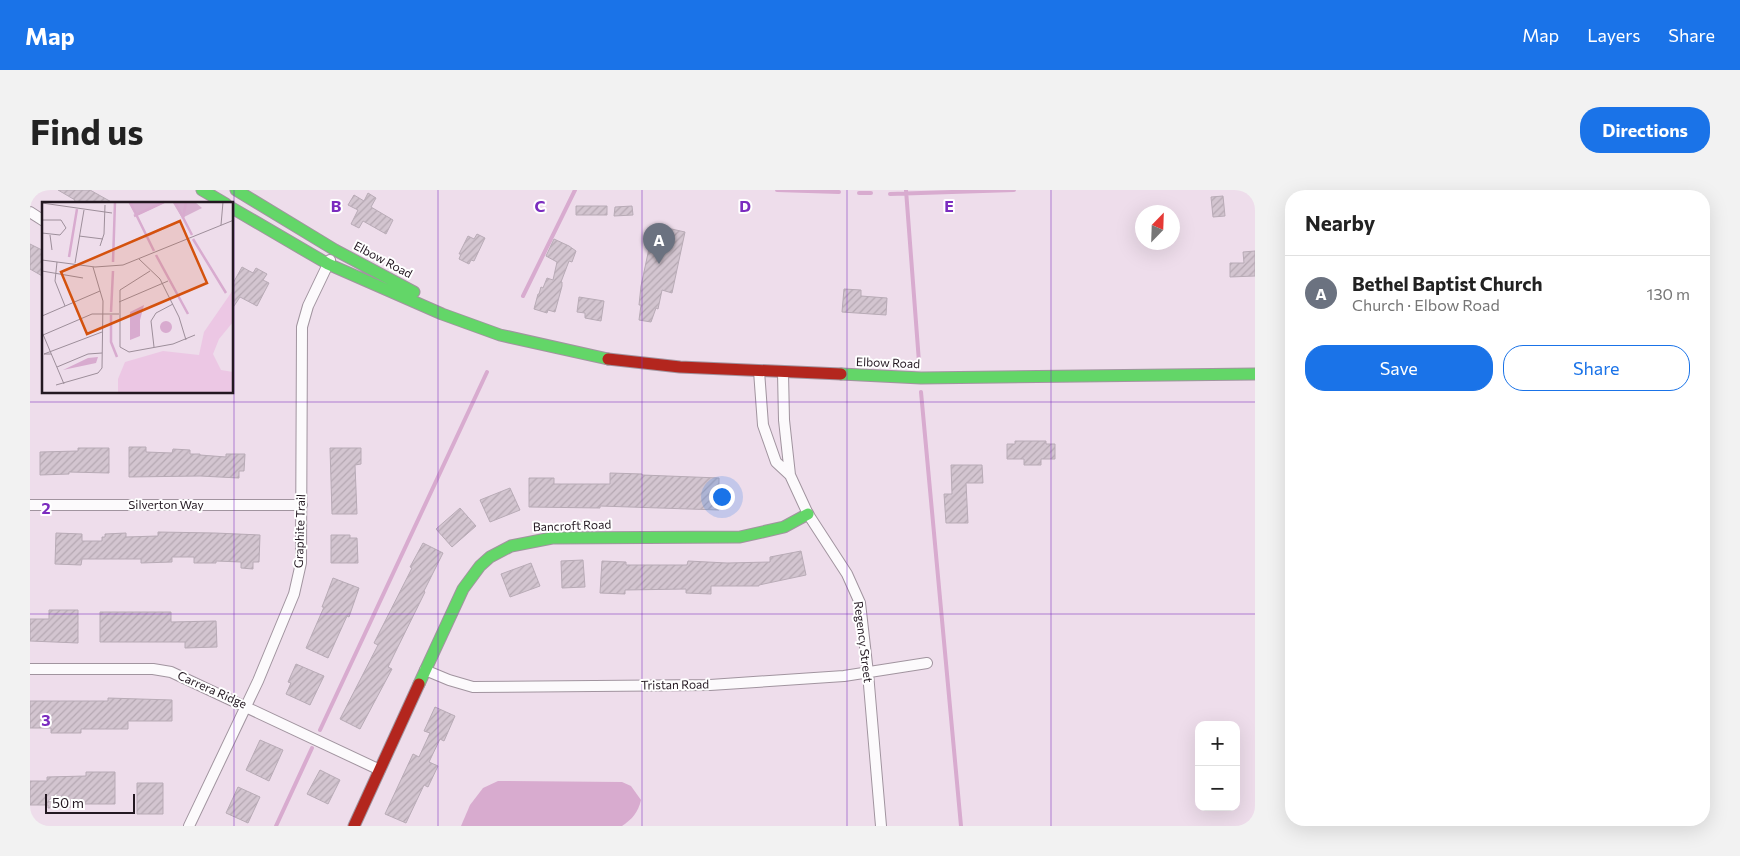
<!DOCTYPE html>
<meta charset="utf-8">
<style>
:root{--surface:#fff;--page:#f2f2f2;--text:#222;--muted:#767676;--line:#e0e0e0;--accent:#1a73e8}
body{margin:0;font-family:Commissioner,sans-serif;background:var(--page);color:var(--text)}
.controls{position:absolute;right:15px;bottom:15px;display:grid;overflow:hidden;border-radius:10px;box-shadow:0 5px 20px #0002}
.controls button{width:45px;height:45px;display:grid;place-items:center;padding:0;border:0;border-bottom:1px solid var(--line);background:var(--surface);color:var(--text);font:25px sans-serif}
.compass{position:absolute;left:1105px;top:15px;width:45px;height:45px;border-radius:50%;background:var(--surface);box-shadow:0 5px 20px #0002;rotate:23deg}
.scale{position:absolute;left:15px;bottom:12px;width:90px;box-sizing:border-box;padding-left:5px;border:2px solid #231821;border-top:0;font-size:14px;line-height:18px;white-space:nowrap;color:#231821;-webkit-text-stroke:4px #fff;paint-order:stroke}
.you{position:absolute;left:691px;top:306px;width:18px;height:18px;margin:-12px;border:4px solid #fff;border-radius:50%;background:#1a73e8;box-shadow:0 0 0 8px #1a73e833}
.badge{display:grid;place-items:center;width:32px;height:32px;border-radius:50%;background:var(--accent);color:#fff;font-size:16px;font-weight:700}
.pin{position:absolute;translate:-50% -41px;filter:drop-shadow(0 1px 2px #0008)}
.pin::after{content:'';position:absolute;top:26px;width:18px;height:15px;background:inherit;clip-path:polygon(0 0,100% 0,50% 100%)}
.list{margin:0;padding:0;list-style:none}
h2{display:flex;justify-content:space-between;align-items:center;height:65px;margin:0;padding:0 20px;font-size:21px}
h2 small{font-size:16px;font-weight:400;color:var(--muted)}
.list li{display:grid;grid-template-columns:32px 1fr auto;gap:15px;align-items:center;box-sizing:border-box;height:75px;padding:0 20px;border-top:1px solid var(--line)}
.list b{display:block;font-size:19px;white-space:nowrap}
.list p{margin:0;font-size:16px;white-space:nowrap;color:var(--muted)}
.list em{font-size:16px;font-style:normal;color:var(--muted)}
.actions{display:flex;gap:10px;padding:15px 20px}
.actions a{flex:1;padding:11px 0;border:1px solid var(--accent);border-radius:20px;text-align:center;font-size:18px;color:var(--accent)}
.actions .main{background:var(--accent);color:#fff}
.map{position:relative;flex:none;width:1225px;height:636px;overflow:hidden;border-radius:20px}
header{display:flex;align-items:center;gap:30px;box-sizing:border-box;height:70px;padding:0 25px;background:var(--accent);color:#fff}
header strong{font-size:24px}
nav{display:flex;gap:28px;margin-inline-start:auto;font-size:18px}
.intro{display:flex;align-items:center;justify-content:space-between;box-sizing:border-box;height:120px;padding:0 30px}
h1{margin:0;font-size:35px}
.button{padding:12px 22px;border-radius:20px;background:var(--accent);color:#fff;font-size:18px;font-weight:700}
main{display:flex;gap:30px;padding:0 30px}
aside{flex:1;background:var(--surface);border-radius:20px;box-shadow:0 5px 20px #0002}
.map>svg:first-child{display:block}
</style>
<header>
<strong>Map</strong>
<nav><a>Map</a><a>Layers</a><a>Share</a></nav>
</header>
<div class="intro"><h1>Find us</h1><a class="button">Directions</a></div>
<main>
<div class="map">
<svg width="1225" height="636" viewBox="0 0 1225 636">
<defs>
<pattern id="building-hatch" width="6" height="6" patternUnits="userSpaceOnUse" patternTransform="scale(1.25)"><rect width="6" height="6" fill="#d3c5d0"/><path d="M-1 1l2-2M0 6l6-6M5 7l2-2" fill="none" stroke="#b5a8b2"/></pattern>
</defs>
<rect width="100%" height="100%" fill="#eeddeb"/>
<path fill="#d8abcf" d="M468 591 592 592 601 596 611 610C608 623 602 629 592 636H431L440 615 453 598Z"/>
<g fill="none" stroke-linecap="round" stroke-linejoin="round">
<path stroke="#d8abcf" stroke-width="4" d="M747 0 809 2
M876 0 889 172
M829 3H841
M860 4 984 0
M493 106 545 0
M891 202 931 636
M290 540 457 182
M246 636 282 558"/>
</g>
<path fill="url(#building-hatch)" stroke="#b8abb6" d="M28 0H60L85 14H43L45 10Z
M338 3 346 8 341 17 363 30 356 44 333 31 329 38 321 34 328 20 318 15 324 5 334 11Z
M1193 6 1195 26 1183 27 1181 7Z
M546 16H577V25H546Z
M602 16 603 25 584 26 585 17Z
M624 35 655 42 642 103 632 100 628 119 626 118 621 132 609 130 611 115H609L611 96Z
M447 44 455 48 444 71 441 70 439 74 429 69 431 64H429L438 46 444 49Z
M524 49 539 56 546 61 542 72 539 71 531 92H532V96L525 122 518 120 517 123 504 119 508 104H509L511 97 513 98 517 88 523 90 527 72 516 66Z
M0 54 14 61V87L0 79Z
M1225 61V86L1200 87V73H1214L1213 62Z
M212 77 223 83 226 78 237 84 233 90 239 93 227 116 210 107 202 119V95Z
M814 99 831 100V106L857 108 856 125 812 122Z
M549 107 574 111 571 131 555 128V123L547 122Z
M985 251H1016V254H1025V269H1011V275H994V269H977V254H985Z
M99 257H116V262L142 263 143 259 160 260V264H170V265L196 267V264H215L214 281H209V288L170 286 99 287Z
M48 258H79V283L39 282V284L10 285V262L48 261Z
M300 258H331V274L325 275 327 324H302Z
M921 275H952L953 293H936L938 333H916L914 304H922Z
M580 283 612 284V285L689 288V320L570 316V318L499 317V288H524V294H580Z
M480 298 490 320 460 332 450 310Z
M430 318 446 336 422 357 406 339Z
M128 342 185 343 230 345 229 372H223V379L211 378V372L186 371V373H164V367H142V372L111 373V369H52L51 375 25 374 26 343 52 344V351H72V347H75V344L96 343V347L128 346Z
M301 345H320V348H327L328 373H301Z
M393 353 413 363 394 401 395 402 358 477 362 479 330 539 310 529 348 455 344 453 382 378 380 377Z
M771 361 776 385 729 395V396H681V404L656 403V399L595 400V404L570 403 572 371 596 372V375H657L658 371 697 373 740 372V367Z
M553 370 555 397 532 398 531 371Z
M501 373 510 396 480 407 471 384Z
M303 388 329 398 319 427 317 426 298 468 276 458 294 417H292Z
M19 420H48V453L0 451V429H19Z
M70 422H141V432L186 431 187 457 155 458V452H70Z
M266 474 294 486 280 515 256 504 261 493 258 492Z
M78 508 142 510V531H98V539H51V543H21V538H0V511H78Z
M405 517 425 526 414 551 410 549 399 572 408 576 398 597 394 595 376 633 355 624 383 564 389 567 400 543 394 541Z
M230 550 253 560 239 591 216 580Z
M290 580 310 590 298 614 277 604Z
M56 582H85V614H44V617L18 618V615H0V591H17V587L56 586Z
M107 593H133V624H107Z
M208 597 230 607 218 633 196 623Z"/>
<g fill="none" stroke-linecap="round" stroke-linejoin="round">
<g stroke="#a1949f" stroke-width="12">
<path id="street" d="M0 22 14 31
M729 181 733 235 746 272 760 285
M753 183 754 230 760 285 778 324 817 384 830 413 838 483 851 636
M0 315H272
M0 479H123L141 482 156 489 350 580
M395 480 419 490 443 497 680 495 814 486 897 473
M159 636 228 491 264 404 271 373 272 137 278 116 300 70"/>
</g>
<g stroke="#a1949f" stroke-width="13">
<path id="fast" d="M172 0 196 14
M206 0 305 60 384 102
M202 18 298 74 412 124 470 145 578 169
M811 184 891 188 1225 184
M389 494 433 399 450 376 460 367 481 356 522 348 710 347 754 337 778 324"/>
</g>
<g stroke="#a1949f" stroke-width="13">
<path id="jam" d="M578 169 650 177 811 184
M324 636 389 494"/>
</g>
<use href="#street" stroke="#fcfafc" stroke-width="10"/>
<use href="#fast" stroke="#63d668" stroke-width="11"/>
<use href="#jam" stroke="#b3261e" stroke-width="11"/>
</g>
<path fill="none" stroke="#7b2cbf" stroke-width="1" stroke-opacity="0.55" d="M204 0V636M408 0V636M612 0V636M817 0V636M1021 0V636M0 212H1225M0 424H1225"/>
<g text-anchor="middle" stroke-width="4" stroke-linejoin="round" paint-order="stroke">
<g font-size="12" fill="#231821" stroke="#fff">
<text transform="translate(353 70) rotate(28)" y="4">Elbow Road</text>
<text transform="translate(858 173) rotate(2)" y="4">Elbow Road</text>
<text x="136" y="319">Silverton Way</text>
<text transform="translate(542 336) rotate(-2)" y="4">Bancroft Road</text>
<text transform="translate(270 341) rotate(-88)" y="4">Graphite Trail</text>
<text transform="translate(833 452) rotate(83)" y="4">Regency Street</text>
<text transform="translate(645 495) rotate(-1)" y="4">Tristan Road</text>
<text transform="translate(182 500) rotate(24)" y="4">Carrera Ridge</text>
</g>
</g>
<g transform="translate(12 12)">
<rect width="191" height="191" fill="#eeddeb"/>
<path d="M86 0H153L160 6 140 16 131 1H122L94 14Z" fill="#d7b0d0"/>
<path d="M191 88V120L177 137 171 152 179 168 191 170V191H76V177L83 160 121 149 157 153 162 130Z" fill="#ecc7e4"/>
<path d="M102 103 98 118V134L88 138V110ZM118 125a6 6 0 1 1 12 0a6 6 0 1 1-12 0ZM56 155 54 161 21 168 46 156Z" fill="#d8abcf"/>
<path fill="none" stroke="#d8abcf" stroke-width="2.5" d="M88 0 112 49M133 0 150 33M92 14 122 0M141 17 144 0M103 35 121 26M151 37 184 91M114 53 146 112M27 55 35 7M71 60 73 0M69 110 71 69M69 113V140L75 155"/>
<path fill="none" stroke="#9d8e9a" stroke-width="1" d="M0 1 70 11M0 18H19L24 26 18 33 0 31M179 23 181 0M8 33 10 48M37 34 61 37M58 44 62 32 63 3M97 57 118 77 137 115 144 138M0 58 53 65 81 63 192 18M15 60 13 79 23 104M33 61 42 8M0 69 41 76M108 69 78 88V145L87 150 131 142 153 133M77 100 126 79M0 114 58 89M0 130 22 182M1 133 50 112H77M112 145 109 119 114 111 131 102M9 152H2L60 130M15 165 46 152 60 151M14 183 56 171 60 166 61 99 51 65"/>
<path fill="#d4520e" fill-opacity="0.15" stroke="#d4520e" stroke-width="2.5" d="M138 19 165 81 45 132 19 70Z"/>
<rect width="191" height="191" fill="none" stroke="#231821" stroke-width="2.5"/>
</g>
<g font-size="16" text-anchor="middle" font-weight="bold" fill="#7b2cbf" stroke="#fff" stroke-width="4" stroke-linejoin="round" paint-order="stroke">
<text x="306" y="22">B</text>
<text x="510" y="22">C</text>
<text x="715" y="22">D</text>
<text x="919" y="22">E</text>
<text x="16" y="324">2</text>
<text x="16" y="536">3</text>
</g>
</svg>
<div class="controls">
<button>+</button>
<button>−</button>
</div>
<svg class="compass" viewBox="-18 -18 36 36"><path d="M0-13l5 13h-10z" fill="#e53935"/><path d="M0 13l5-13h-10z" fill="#767676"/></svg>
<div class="scale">50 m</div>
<div class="you"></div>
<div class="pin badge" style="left:629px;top:74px;background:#6b7280">A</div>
</div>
<aside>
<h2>Nearby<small></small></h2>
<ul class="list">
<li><span class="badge" style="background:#6b7280">A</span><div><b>Bethel Baptist Church</b><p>Church · Elbow Road</p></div><em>130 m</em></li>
</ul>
<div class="actions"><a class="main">Save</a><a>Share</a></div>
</aside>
</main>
